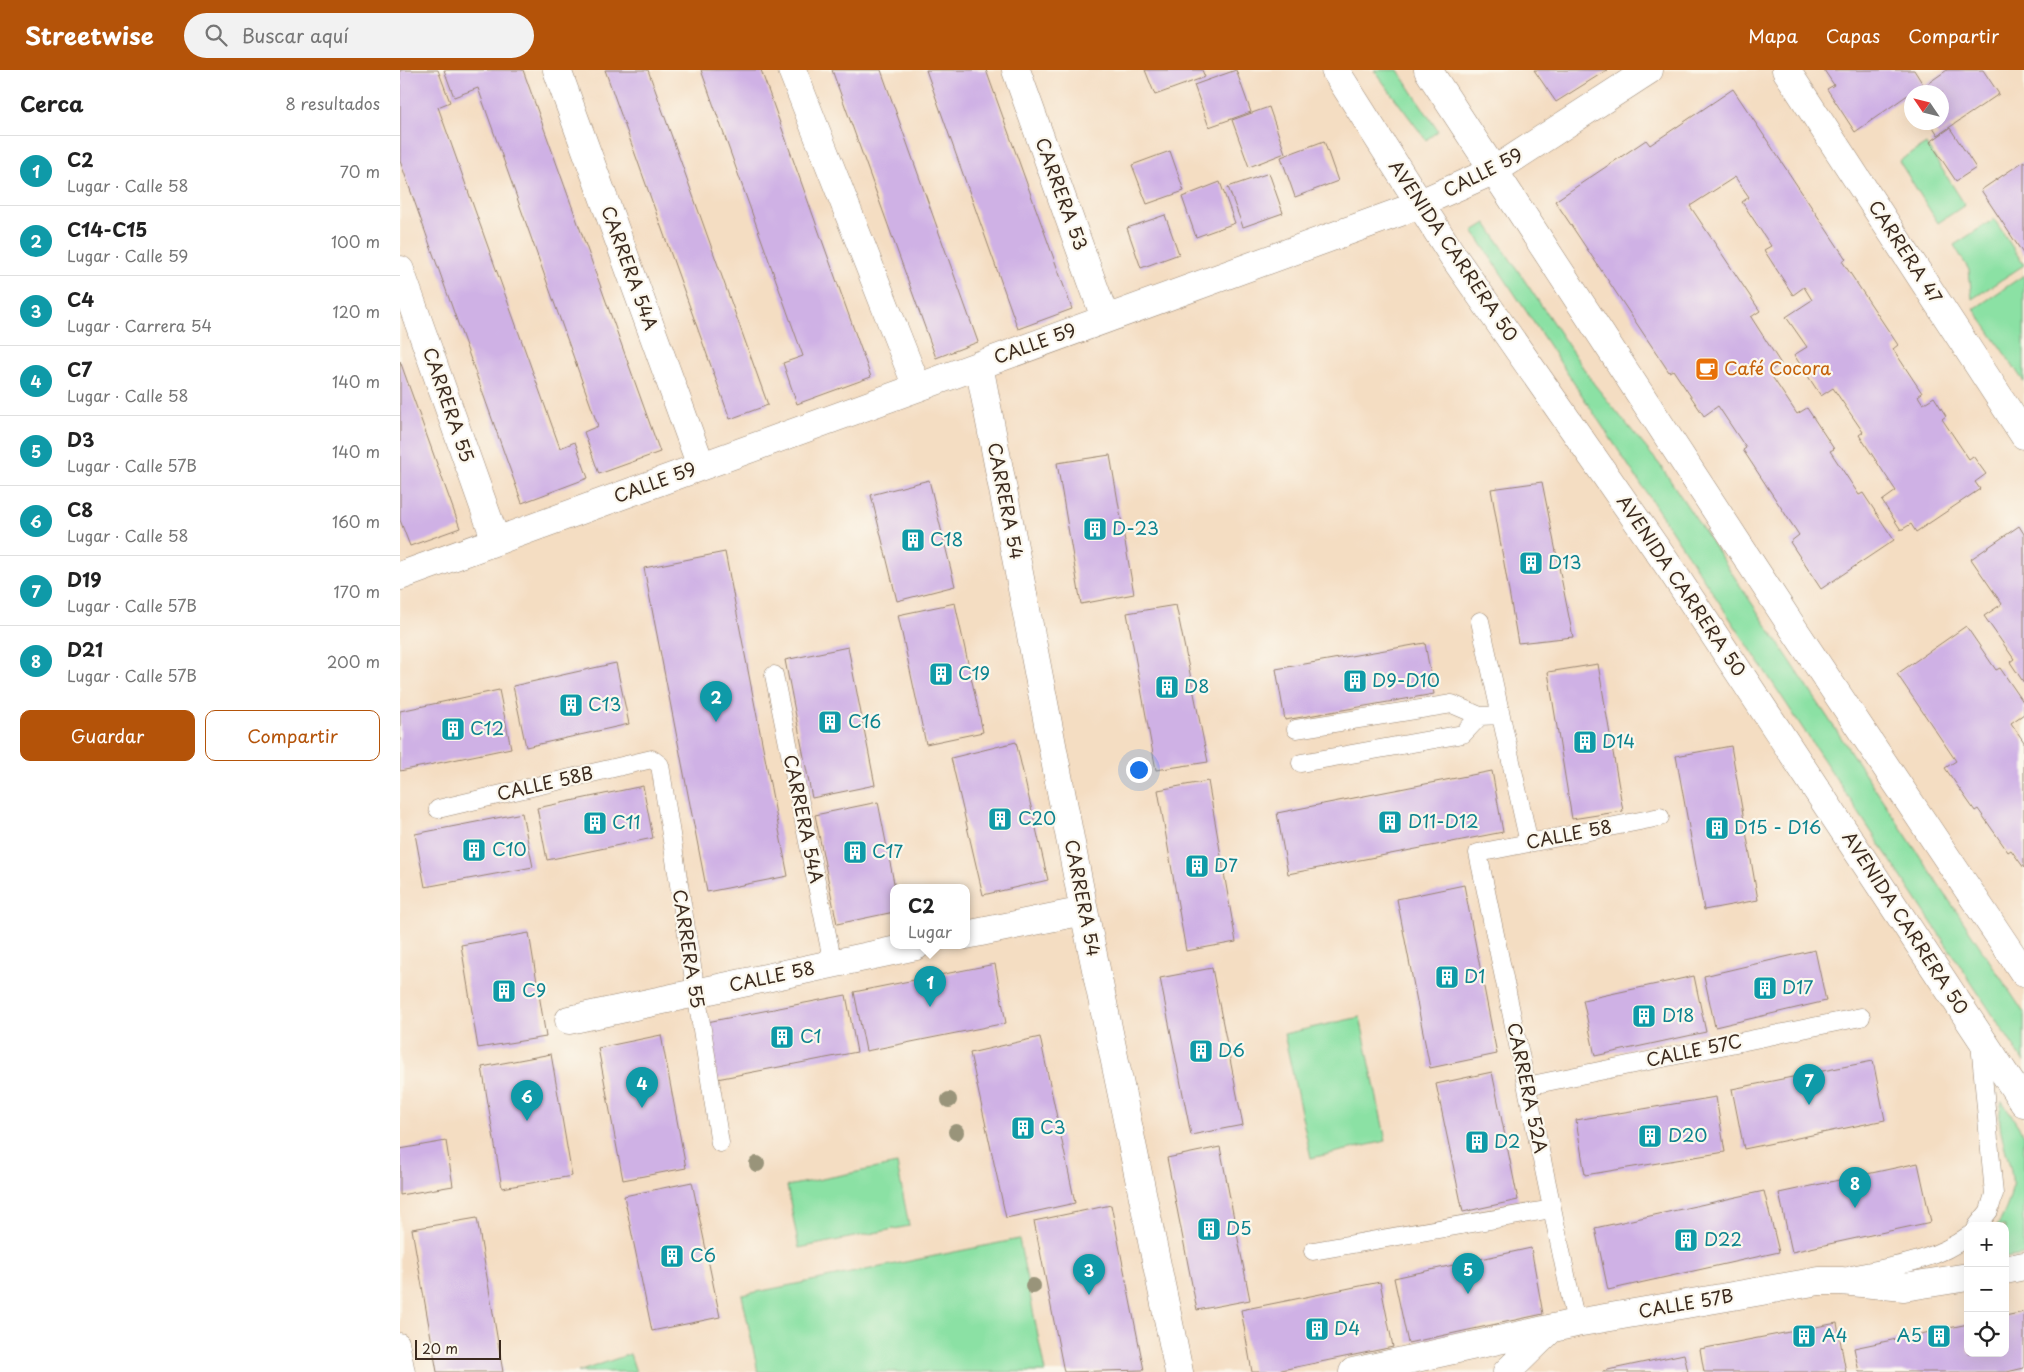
<!DOCTYPE html>
<html lang="es">
<meta charset="utf-8">
<style>
:root{--surface:#fff;--page:#f2f2f2;--text:#222;--muted:#767676;--line:#e0e0e0;--accent:#b45309}
body{margin:0;font-family:"Playpen Sans",sans-serif;background:var(--page);color:var(--text)}
.controls{position:absolute;right:15px;bottom:15px;display:grid;overflow:hidden;border-radius:10px;box-shadow:0 5px 20px #0002}
.controls button{width:45px;height:45px;display:grid;place-items:center;padding:0;border:0;border-bottom:1px solid var(--line);background:var(--surface);color:var(--text);font:25px sans-serif}
.compass{position:absolute;left:1504px;top:15px;width:45px;height:45px;border-radius:50%;background:var(--surface);box-shadow:0 5px 20px #0002;rotate:305deg}
.scale{position:absolute;left:15px;bottom:12px;width:86px;box-sizing:border-box;padding-left:5px;border:2px solid #3b2a1e;border-top:0;font-size:14px;line-height:18px;white-space:nowrap;color:#3b2a1e;-webkit-text-stroke:4px #fbf7ec;paint-order:stroke}
.you{position:absolute;left:738px;top:699px;width:18px;height:18px;margin:-12px;border:4px solid #fff;border-radius:50%;background:#1a73e8;box-shadow:0 0 0 8px #1a73e833}
.badge{display:grid;place-items:center;width:32px;height:32px;border-radius:50%;background:var(--accent);color:#fff;font-size:16px;font-weight:700}
.pin{position:absolute;translate:-50% -41px;filter:drop-shadow(0 1px 2px #0008)}
.pin::after{content:'';position:absolute;top:26px;width:18px;height:15px;background:inherit;clip-path:polygon(0 0,100% 0,50% 100%)}
.popup{position:absolute;left:490px;top:814px;width:80px;height:65px;box-sizing:border-box;display:grid;place-content:center;border-radius:10px;background:var(--surface);filter:drop-shadow(0 1px 4px #0005);font-size:16px;white-space:nowrap;color:var(--muted)}
.popup b{font-size:19px;color:var(--text)}
.popup::after{content:'';position:absolute;left:50%;top:100%;margin-left:-10px;border:10px solid transparent;border-top-color:var(--surface)}
.list{margin:0;padding:0;list-style:none}
h2{display:flex;justify-content:space-between;align-items:center;height:65px;margin:0;padding:0 20px;font-size:21px}
h2 small{font-size:16px;font-weight:400;color:var(--muted)}
.list li{display:grid;grid-template-columns:32px 1fr auto;gap:15px;align-items:center;box-sizing:border-box;height:70px;padding:0 20px;border-top:1px solid var(--line)}
.list b{display:block;font-size:19px;white-space:nowrap}
.list p{margin:0;font-size:16px;white-space:nowrap;color:var(--muted)}
.list em{font-size:16px;font-style:normal;color:var(--muted)}
.actions{display:flex;gap:10px;padding:15px 20px}
.actions a{flex:1;padding:11px 0;border:1px solid var(--accent);border-radius:10px;text-align:center;font-size:18px;color:var(--accent)}
.actions .main{background:var(--accent);color:#fff}
.icon{flex:none;width:28px;height:28px;fill:none;stroke:currentColor;stroke-width:2;stroke-linecap:round;stroke-linejoin:round}
.map{position:relative;flex:none;width:1624px;height:1302px;overflow:hidden}
header{display:flex;align-items:center;gap:30px;box-sizing:border-box;height:70px;padding:0 25px;background:var(--accent);color:#fff}
header strong{font-size:24px}
nav{display:flex;gap:28px;margin-inline-start:auto;font-size:18px}
.search{width:350px;height:45px;background:var(--page);display:flex;align-items:center;gap:12px;box-sizing:border-box;padding:0 18px;border-radius:28px;color:var(--muted);font-size:19px}
main{display:flex}
aside{flex:1;background:var(--surface)}
.map>svg:first-child{display:block}
</style>
<header>
<strong>Streetwise</strong>
<div class="search"><svg class="icon" aria-label="search" viewBox="0 0 24 24"><circle cx="10" cy="10" r="6"/><path d="M15 15l6 6"/></svg>Buscar aquí</div>
<nav><a>Mapa</a><a>Capas</a><a>Compartir</a></nav>
</header>
<main>
<aside>
<h2>Cerca<small>8 resultados</small></h2>
<ul class="list">
<li><span class="badge" style="background:#0f9aa8">1</span><div><b>C2</b><p>Lugar · Calle 58</p></div><em>70 m</em></li>
<li><span class="badge" style="background:#0f9aa8">2</span><div><b>C14-C15</b><p>Lugar · Calle 59</p></div><em>100 m</em></li>
<li><span class="badge" style="background:#0f9aa8">3</span><div><b>C4</b><p>Lugar · Carrera 54</p></div><em>120 m</em></li>
<li><span class="badge" style="background:#0f9aa8">4</span><div><b>C7</b><p>Lugar · Calle 58</p></div><em>140 m</em></li>
<li><span class="badge" style="background:#0f9aa8">5</span><div><b>D3</b><p>Lugar · Calle 57B</p></div><em>140 m</em></li>
<li><span class="badge" style="background:#0f9aa8">6</span><div><b>C8</b><p>Lugar · Calle 58</p></div><em>160 m</em></li>
<li><span class="badge" style="background:#0f9aa8">7</span><div><b>D19</b><p>Lugar · Calle 57B</p></div><em>170 m</em></li>
<li><span class="badge" style="background:#0f9aa8">8</span><div><b>D21</b><p>Lugar · Calle 57B</p></div><em>200 m</em></li>
</ul>
<div class="actions"><a class="main">Guardar</a><a>Compartir</a></div>
</aside>
<div class="map">
<svg width="1624" height="1302" viewBox="0 0 1624 1302">
<rect width="100%" height="100%" fill="#fbf7ec"/>
<filter id="ink" filterUnits="userSpaceOnUse"><feTurbulence type="fractalNoise" baseFrequency=".02" numOctaves="2"/><feDisplacementMap in="SourceGraphic" scale="10" xChannelSelector="R" yChannelSelector="G"/><feConvolveMatrix kernelMatrix="1 2 1 2 8 2 1 2 1" color-interpolation-filters="sRGB"/></filter>
<filter id="wash" filterUnits="userSpaceOnUse"><feTurbulence type="fractalNoise" baseFrequency=".0096" numOctaves="4" result="noise"/><feDisplacementMap in="SourceGraphic" scale="20" xChannelSelector="R" yChannelSelector="G"/><feGaussianBlur stdDeviation="1.12" result="paint"/><feColorMatrix in="noise" values="0 0 0 0 0 0 0 0 0 0 0 0 0 0 0 0 0 1.4 0 .05"/><feComposite in="paint" operator="in"/></filter>
<g filter="url(#wash)">
<rect width="100%" height="100%" fill="#f4ddc2"/>
<path fill="#8be1a4" stroke="#638661" d="M974 0H998L1038 61 1026 70Z
M1526 74 1565 135 1538 153 1499 91Z
M1594 149 1624 195 1572 229 1569 200 1554 175Z
M1086 153 1194 314 1260 395 1624 943V992L1073 161Z
M1624 205V312L1574 239Z
M960 947 986 1071 911 1088 884 964Z
M1602 1031 1624 1065V1185L1605 1188V1156H1597C1605 1144 1614 1122 1612 1108 1609 1083 1594 1057 1602 1031Z
M497 1094 509 1156 399 1178 387 1116Z
M619 1169 645 1302H358L342 1225Z
M230 1284 236 1302H178Z"/>
<g id="blocks">
<path fill="#cfb1e5" d="M0 0H38L50 32 38 37 160 378 175 372 188 408 122 433 0 91Z
M44 0H123L260 382 199 404 184 362 198 356 78 18 54 27Z
M205 0H248L368 335 330 349Z
M301 0H361L471 307 397 334 383 293 403 286Z
M432 0H481L578 272 536 288Z
M526 0H586L672 239 618 259Z
M745 0H802L805 7 755 25Z
M836 0 851 42 809 57 794 15Z
M1134 0H1207L1156 32Z
M1424 0H1514L1524 16 1547 0H1583L1599 24 1538 65 1530 52H1542V22H1512L1455 62 1427 19 1434 15Z
M1333 19 1446 189 1442 191 1498 275 1493 279 1522 323 1518 326 1523 334 1534 327 1546 346 1542 349 1569 389 1573 386 1586 404 1575 412 1580 419 1516 462 1511 454 1501 460 1482 431 1496 421 1459 365 1463 362 1433 318 1421 326 1394 285 1407 277 1386 247 1412 230 1404 217 1393 225 1364 180 1371 176 1342 132 1349 127 1335 107 1290 136 1360 241 1351 247 1381 294 1369 302 1397 344 1407 338 1434 379 1430 381 1459 425 1463 423 1494 470 1421 519 1390 472 1399 465 1343 380 1346 378 1318 336 1304 346 1273 300 1269 302 1155 131 1246 70 1250 75Z
M869 37 885 83 849 97 832 50Z
M1550 58 1576 98 1556 111 1530 72Z
M924 71 938 111 895 127 881 87Z
M770 81 784 121 747 134 732 95Z
M1624 91V185L1581 120Z
M869 103 883 143 843 157 828 117Z
M820 112 835 153 796 167 782 127Z
M765 145 779 184 741 198 727 158Z
M0 291 60 458 10 476 0 450Z
M710 385 734 524 681 534 657 393Z
M529 410 555 516 497 531 471 425Z
M1142 412 1173 567 1118 573 1091 419Z
M1619 456 1624 464V613L1610 592 1614 589 1584 546 1602 534 1571 489Z
M325 482 388 806 307 822 244 498Z
M555 533 583 662 526 674 498 545Z
M776 535 808 692 756 700 727 543Z
M1566 556 1596 600 1600 598 1624 633V644L1611 653 1624 672V798L1611 780 1608 782 1578 739 1575 741 1545 698 1556 691 1497 604Z
M1025 573 1034 624 885 650 876 599Z
M448 577 475 715 412 728 385 590Z
M216 593 229 654 126 677 113 616Z
M1198 594 1223 741 1172 749 1148 602Z
M99 620 111 678 0 701V641Z
M616 672 648 810 583 825 551 688Z
M1331 676 1358 830 1304 840 1276 686Z
M1092 701 1103 762 888 804 877 743Z
M808 711 836 872 786 881 758 720Z
M243 716 253 768 147 790 137 738Z
M478 732 495 818 494 842 437 854 415 745Z
M122 743 133 797 25 817 15 764Z
M1064 815 1097 984 1030 998 997 829Z
M129 863 146 967 78 978 61 875Z
M1415 880 1426 931 1315 957 1304 906Z
M595 894 606 953 466 981 454 922Z
M812 898 843 1055 791 1065 760 908Z
M1294 906 1306 962 1195 986 1183 930Z
M446 925 457 982 317 1009 307 952Z
M261 965 286 1098 223 1110 198 978Z
M640 967 675 1133 606 1148 570 983Z
M151 984 172 1106 102 1118 82 997Z
M1473 991 1485 1050 1344 1079 1332 1019Z
M1092 1002 1118 1130 1063 1142 1036 1014Z
M1316 1027 1325 1082 1185 1105 1176 1050Z
M46 1071 53 1116 0 1125V1079Z
M820 1077 850 1230 797 1240 767 1088Z
M1518 1093 1531 1152 1392 1182 1379 1123Z
M292 1112 320 1247 252 1261 224 1126Z
M1364 1121 1379 1182 1208 1220 1195 1158Z
M711 1135 744 1300 664 1302 634 1151Z
M77 1148 103 1302H37L12 1159Z
M1131 1178 1143 1244 1008 1273 994 1208Z
M980 1212 993 1277 872 1302H852L841 1240Z
M1624 1242V1298L1607 1302H1459L1454 1278 1568 1254V1283H1605V1246Z
M1437 1253 1446 1302H1304L1300 1279Z
M1284 1284 1288 1302H1203V1301Z"/>
</g>
</g>
<g filter="url(#ink)">
<use href="#blocks" fill-opacity="0" stroke="#988470" stroke-width="1"/>
<g fill="none" stroke-linecap="round" stroke-linejoin="round">
<g stroke="#988470" stroke-width="19">
<path id="service" d="M1080 551 1129 773
M374 605 433 894
M896 659 1052 634 1080 646
M901 693 1063 664 1080 646 1101 645
M38 739 252 689 260 695 320 1073
M1127 1016 1461 947
M1577 1156 1589 1141 1594 1124 1580 973
M913 1181 1152 1139
M1451 1205C1493 1196 1533 1192 1568 1166
M1176 1253 1078 783 1260 747
M0 1272 6 1302"/>
</g>
<g stroke="#988470" stroke-width="29">
<path id="minor" d="M157 0 301 396
M392 0 517 317
M616 0 705 248
M1386 0 1624 365
M0 200 96 471
M579 295 684 841 779 1302
M0 506 1000 142 1095 100 1249 0
M566 865 684 841
M169 950 516 876
M1605 1200 1624 1196
M953 1302 1176 1253 1419 1211H1441L1504 1217 1568 1207
M1107 1302 1152 1258"/>
</g>
<g stroke="#988470" stroke-width="29">
<path id="secondary" d="M935 0 1053 186 1272 501 1624 1033
M1028 0 1395 561 1624 903"/>
</g>
<use href="#service" stroke="#fff" stroke-width="18"/>
<use href="#minor" stroke="#fff" stroke-width="28"/>
<use href="#secondary" stroke="#fff" stroke-width="28"/>
</g>
<g fill="#99947a">
<circle cx="549" cy="1030" r="8"/>
<circle cx="556" cy="1062" r="8"/>
<circle cx="357" cy="1094" r="8"/>
<circle cx="633" cy="1216" r="8"/>
</g>
</g>
<defs>
<g id="cafe-square" transform="scale(1.25)"><rect x="-9" y="-9" width="18" height="18" rx="4" fill="#e8710a" stroke="#fbf7ec"/><path d="M-5.5-4.5H6V0H3Q3 3.5 0 3.5H-2.5Q-5.5 3.5-5.5 0ZM3-3.2v2h1.7v-2ZM-6 4.5H4V6H-6Z" fill="#fff"/></g>
<g id="building-square" transform="scale(1.25)"><rect x="-9" y="-9" width="18" height="18" rx="4" fill="#0f9aa8" stroke="#fbf7ec"/><path d="M-4-6H4V6H1V3H-1V6H-4ZM-2.5-4.3h1.7v1.8h-1.7ZM.8-4.3h1.7v1.8H.8ZM-2.5-1h1.7V.8h-1.7ZM.8-1h1.7V.8H.8Z" fill="#fff"/></g>
</defs>
<g fill-rule="evenodd">
<use href="#cafe-square" x="1307" y="299"/>
<use href="#building-square" x="695" y="459"/>
<use href="#building-square" x="513" y="470"/>
<use href="#building-square" x="1131" y="493"/>
<use href="#building-square" x="541" y="604"/>
<use href="#building-square" x="955" y="611"/>
<use href="#building-square" x="767" y="617"/>
<use href="#building-square" x="171" y="635"/>
<use href="#building-square" x="430" y="652"/>
<use href="#building-square" x="53" y="659"/>
<use href="#building-square" x="1185" y="672"/>
<use href="#building-square" x="600" y="749"/>
<use href="#building-square" x="990" y="752"/>
<use href="#building-square" x="195" y="753"/>
<use href="#building-square" x="1317" y="758"/>
<use href="#building-square" x="74" y="780"/>
<use href="#building-square" x="455" y="782"/>
<use href="#building-square" x="797" y="796"/>
<use href="#building-square" x="1047" y="907"/>
<use href="#building-square" x="1365" y="918"/>
<use href="#building-square" x="104" y="921"/>
<use href="#building-square" x="1244" y="946"/>
<use href="#building-square" x="382" y="967"/>
<use href="#building-square" x="801" y="981"/>
<use href="#building-square" x="623" y="1058"/>
<use href="#building-square" x="1250" y="1066"/>
<use href="#building-square" x="1077" y="1072"/>
<use href="#building-square" x="809" y="1159"/>
<use href="#building-square" x="1286" y="1170"/>
<use href="#building-square" x="272" y="1186"/>
<use href="#building-square" x="917" y="1259"/>
<use href="#building-square" x="1404" y="1266"/>
<use href="#building-square" x="1539" y="1266"/>
</g>
<g text-anchor="middle" stroke-width="4.5" stroke-linejoin="round" paint-order="stroke">
<g font-size="18" fill="#3b2a1e" stroke="#fbf7ec">
<text transform="translate(1083 103) rotate(-27)" y="6">CALLE 59</text>
<text transform="translate(661 124) rotate(70)" y="6">CARRERA 53</text>
<text transform="translate(1053 181) rotate(56)" y="6">AVENIDA CARRERA 50</text>
<text transform="translate(1505 182) rotate(57)" y="6">CARRERA 47</text>
<text transform="translate(229 198) rotate(70)" y="6">CARRERA 54A</text>
<text transform="translate(635 274) rotate(-20)" y="6">CALLE 59</text>
<text transform="translate(48 335) rotate(71)" y="6">CARRERA 55</text>
<text transform="translate(255 413) rotate(-20)" y="6">CALLE 59</text>
<text transform="translate(605 431) rotate(79)" y="6">CARRERA 54</text>
<text transform="translate(1281 516) rotate(56)" y="6">AVENIDA CARRERA 50</text>
<text transform="translate(145 714) rotate(-13)" y="6">CALLE 58B</text>
<text transform="translate(403 749) rotate(78)" y="6">CARRERA 54A</text>
<text transform="translate(1169 765) rotate(-11)" y="6">CALLE 58</text>
<text transform="translate(682 828) rotate(79)" y="6">CARRERA 54</text>
<text transform="translate(1505 853) rotate(57)" y="6">AVENIDA CARRERA 50</text>
<text transform="translate(288 879) rotate(81)" y="6">CARRERA 55</text>
<text transform="translate(372 907) rotate(-12)" y="6">CALLE 58</text>
<text transform="translate(1294 981) rotate(-12)" y="6">CALLE 57C</text>
<text transform="translate(1127 1018) rotate(78)" y="6">CARRERA 52A</text>
<text transform="translate(1286 1234) rotate(-10)" y="6">CALLE 57B</text>
</g>
<g font-size="18" fill="#c56008" stroke="#fbf7ec" text-anchor="start">
<text x="1324" y="305">Café Cocora</text>
</g>
<g font-size="18" fill="#0d838f" stroke="#fbf7ec" text-anchor="start">
<text x="712" y="465">D-23</text>
<text x="530" y="476">C18</text>
<text x="1148" y="499">D13</text>
<text x="558" y="610">C19</text>
<text x="972" y="617">D9-D10</text>
<text x="784" y="623">D8</text>
<text x="188" y="641">C13</text>
<text x="448" y="658">C16</text>
<text x="70" y="665">C12</text>
<text x="1202" y="678">D14</text>
<text x="618" y="755">C20</text>
<text x="1008" y="758">D11-D12</text>
<text x="212" y="759">C11</text>
<text x="1334" y="764">D15 - D16</text>
<text x="92" y="786">C10</text>
<text x="472" y="788">C17</text>
<text x="814" y="802">D7</text>
<text x="1064" y="913">D1</text>
<text x="1382" y="924">D17</text>
<text x="122" y="927">C9</text>
<text x="1262" y="952">D18</text>
<text x="400" y="973">C1</text>
<text x="818" y="987">D6</text>
<text x="640" y="1064">C3</text>
<text x="1268" y="1072">D20</text>
<text x="1094" y="1078">D2</text>
<text x="826" y="1165">D5</text>
<text x="1304" y="1176">D22</text>
<text x="290" y="1192">C6</text>
<text x="934" y="1265">D4</text>
<text x="1422" y="1272">A4</text>
<text x="1522" y="1272" text-anchor="end">A5</text>
</g>
</g>
</svg>
<div class="controls">
<button>+</button>
<button>−</button>
<button><svg class="icon" aria-label="locate" viewBox="0 0 24 24"><circle cx="12" cy="12" r="6"/><path d="M12 2v4M12 18v4M2 12h4M18 12h4"/></svg></button>
</div>
<svg class="compass" viewBox="-18 -18 36 36"><path d="M0-13l5 13h-10z" fill="#e53935"/><path d="M0 13l5-13h-10z" fill="#767676"/></svg>
<div class="scale">20 m</div>
<div class="you"></div>
<div class="pin badge" style="left:530px;top:937px;background:#0f9aa8">1</div>
<div class="popup"><b>C2</b>Lugar</div>
<div class="pin badge" style="left:316px;top:652px;background:#0f9aa8">2</div>
<div class="pin badge" style="left:689px;top:1225px;background:#0f9aa8">3</div>
<div class="pin badge" style="left:242px;top:1038px;background:#0f9aa8">4</div>
<div class="pin badge" style="left:1068px;top:1224px;background:#0f9aa8">5</div>
<div class="pin badge" style="left:127px;top:1051px;background:#0f9aa8">6</div>
<div class="pin badge" style="left:1409px;top:1035px;background:#0f9aa8">7</div>
<div class="pin badge" style="left:1455px;top:1138px;background:#0f9aa8">8</div>
</div>
</main>
